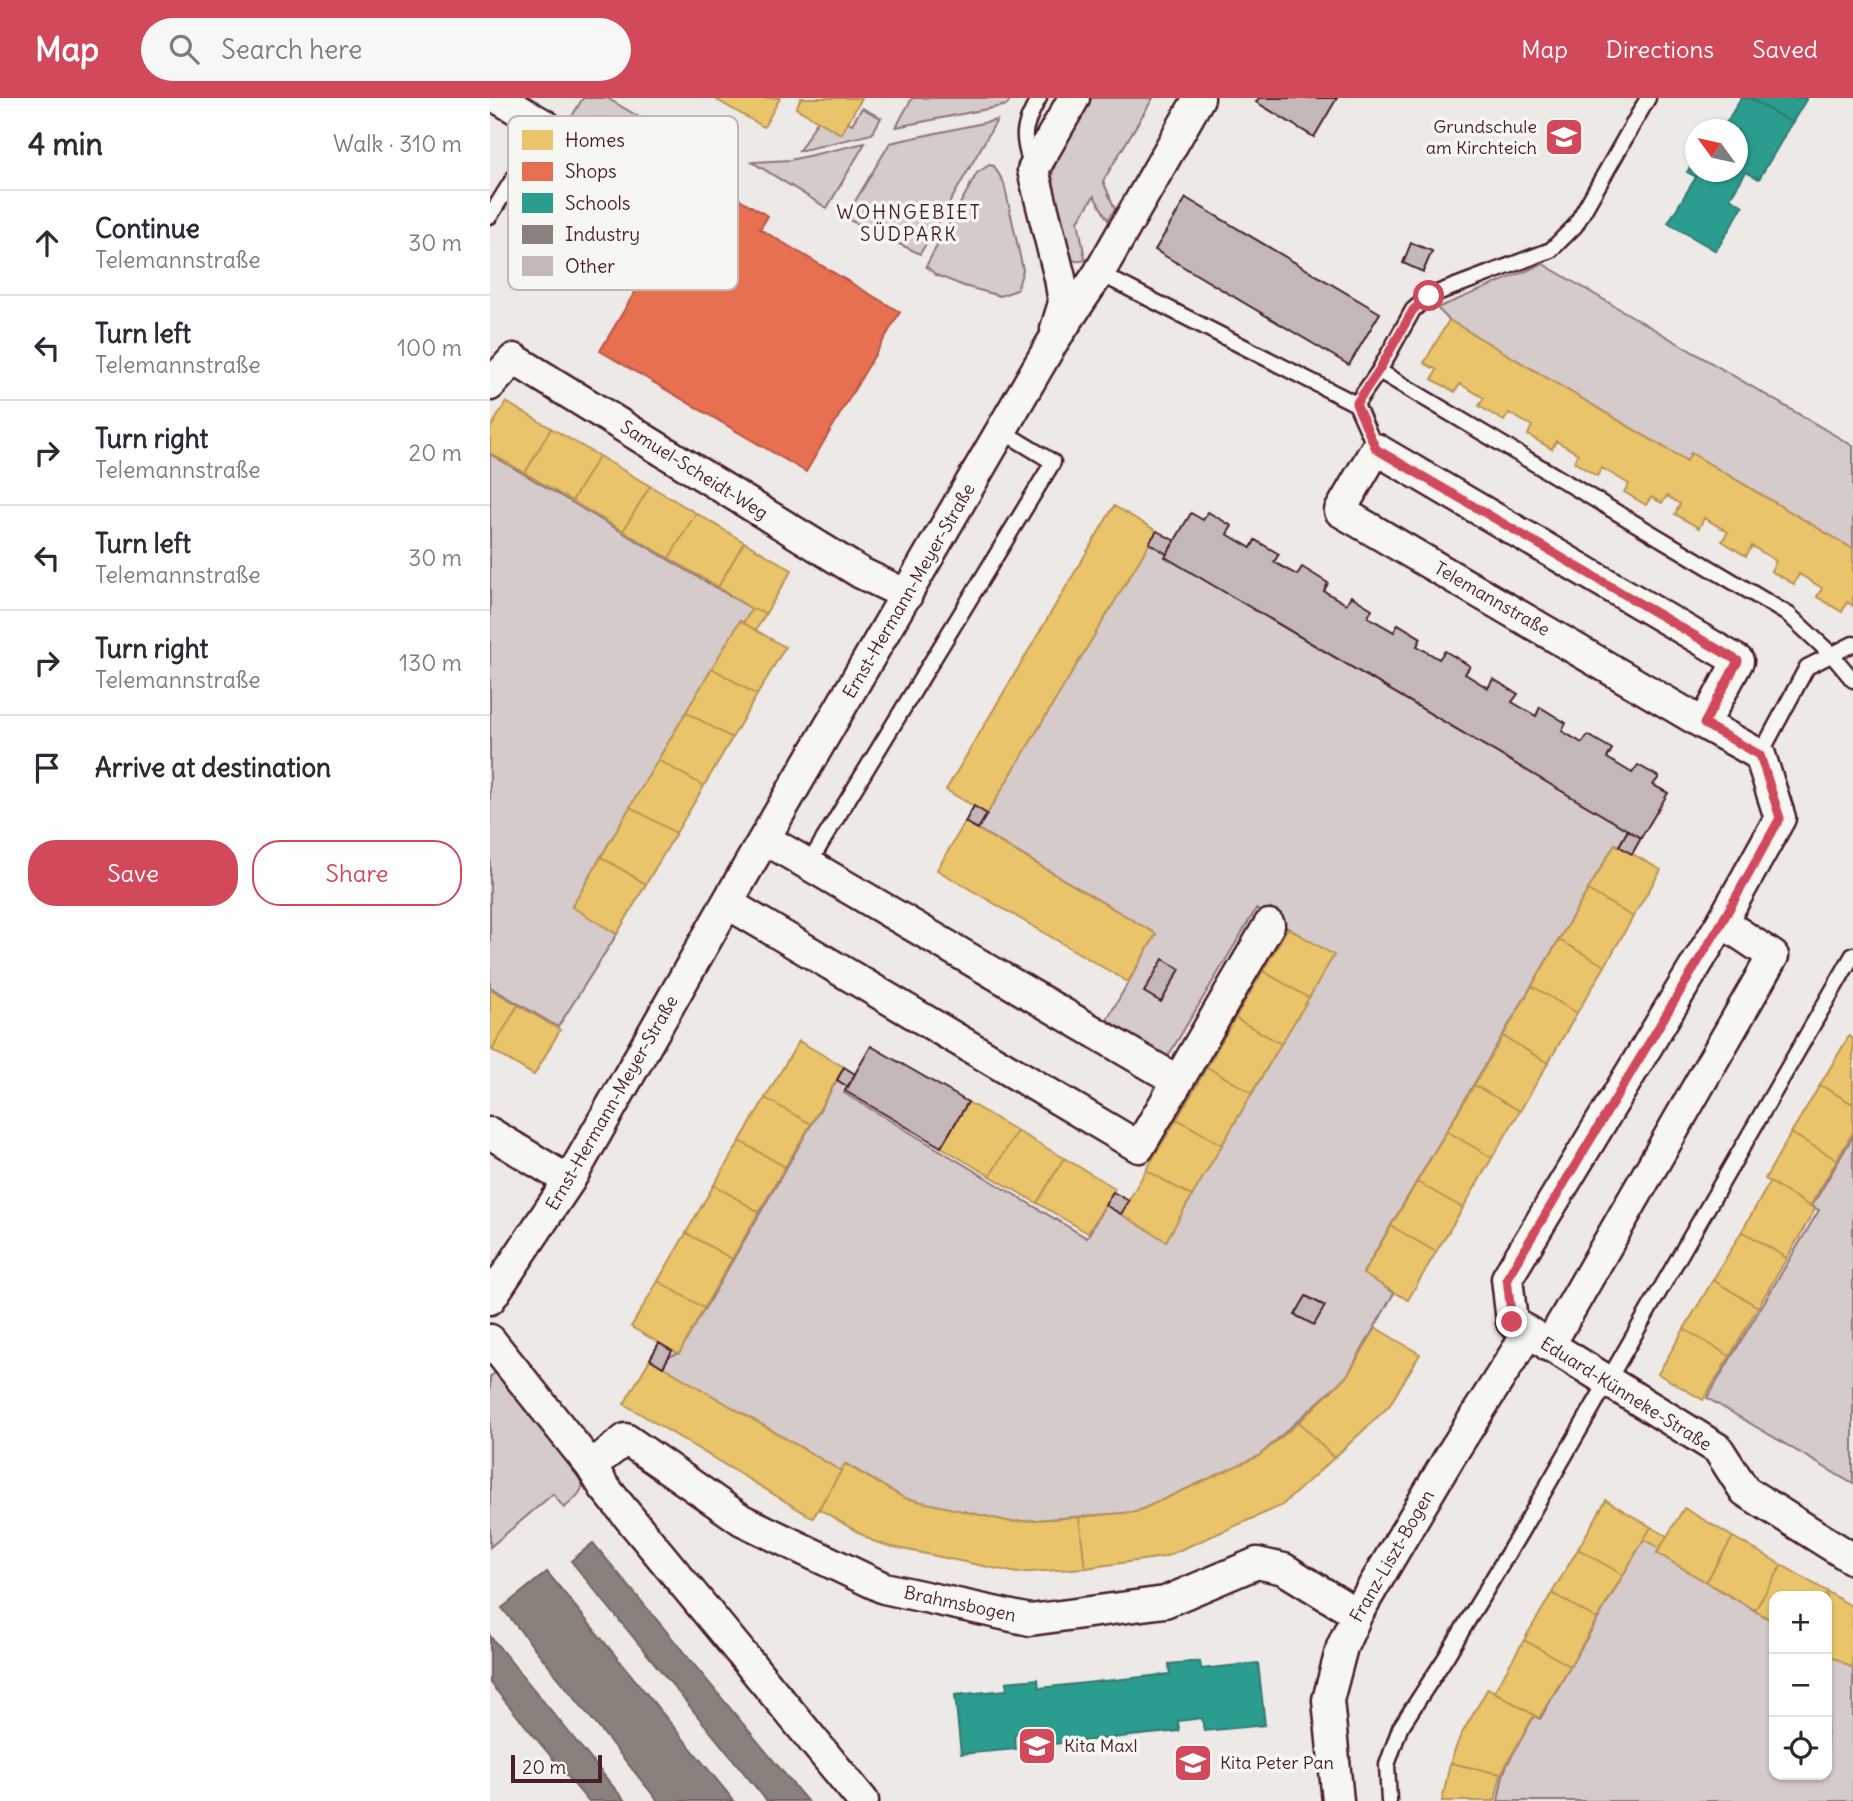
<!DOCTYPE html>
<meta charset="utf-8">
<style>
:root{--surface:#fff;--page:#f7f7f7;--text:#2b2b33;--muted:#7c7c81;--line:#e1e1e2;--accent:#d1495b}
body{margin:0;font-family:Delius,sans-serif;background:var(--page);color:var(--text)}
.controls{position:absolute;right:21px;bottom:21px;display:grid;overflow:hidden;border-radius:14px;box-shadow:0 2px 5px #0004}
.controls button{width:63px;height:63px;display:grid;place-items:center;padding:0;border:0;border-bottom:2px solid var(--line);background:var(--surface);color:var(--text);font:35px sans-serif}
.compass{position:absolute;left:1195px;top:21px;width:63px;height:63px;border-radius:50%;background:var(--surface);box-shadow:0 2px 5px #0004;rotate:303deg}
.scale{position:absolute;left:21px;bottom:18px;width:91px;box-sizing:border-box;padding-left:7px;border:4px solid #4a1f2b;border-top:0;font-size:19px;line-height:24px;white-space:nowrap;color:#4a1f2b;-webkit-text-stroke:5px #f6f6f2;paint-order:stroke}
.stop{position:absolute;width:21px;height:21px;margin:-16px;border:5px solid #d1495b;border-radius:50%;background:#fff}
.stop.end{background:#d1495b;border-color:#fff;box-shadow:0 2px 7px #0008}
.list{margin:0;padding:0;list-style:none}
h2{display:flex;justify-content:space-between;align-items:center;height:91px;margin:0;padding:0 28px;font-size:30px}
h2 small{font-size:23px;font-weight:400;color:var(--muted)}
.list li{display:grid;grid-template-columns:46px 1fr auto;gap:21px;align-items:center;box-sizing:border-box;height:105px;padding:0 28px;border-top:2px solid var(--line)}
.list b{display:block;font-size:26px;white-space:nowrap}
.list p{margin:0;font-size:23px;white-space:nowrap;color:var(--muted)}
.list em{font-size:23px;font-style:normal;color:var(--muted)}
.actions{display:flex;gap:14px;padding:21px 28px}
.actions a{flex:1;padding:16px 0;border:2px solid var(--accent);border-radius:28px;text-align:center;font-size:24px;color:var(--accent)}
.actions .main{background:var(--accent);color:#fff}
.icon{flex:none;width:38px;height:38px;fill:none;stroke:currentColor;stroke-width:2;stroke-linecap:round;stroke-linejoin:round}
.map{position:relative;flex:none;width:1363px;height:1703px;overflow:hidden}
header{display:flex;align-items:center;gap:42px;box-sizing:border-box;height:98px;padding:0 35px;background:var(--accent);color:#fff}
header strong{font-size:33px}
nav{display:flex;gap:38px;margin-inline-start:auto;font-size:24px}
.search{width:490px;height:63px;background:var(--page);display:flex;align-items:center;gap:18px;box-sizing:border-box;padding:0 24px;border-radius:38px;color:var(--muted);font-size:26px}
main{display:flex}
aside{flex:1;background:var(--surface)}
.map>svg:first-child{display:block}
</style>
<header>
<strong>Map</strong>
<div class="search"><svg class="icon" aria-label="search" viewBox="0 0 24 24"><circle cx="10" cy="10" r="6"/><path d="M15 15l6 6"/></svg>Search here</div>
<nav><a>Map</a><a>Directions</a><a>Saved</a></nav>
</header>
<main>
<aside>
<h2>4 min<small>Walk · 310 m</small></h2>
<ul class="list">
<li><svg class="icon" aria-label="ahead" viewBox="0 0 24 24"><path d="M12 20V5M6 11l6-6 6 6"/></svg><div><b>Continue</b><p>Telemannstraße</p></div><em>30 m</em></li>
<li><svg class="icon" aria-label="left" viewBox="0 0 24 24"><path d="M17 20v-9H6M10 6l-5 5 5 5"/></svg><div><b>Turn left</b><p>Telemannstraße</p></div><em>100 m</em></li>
<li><svg class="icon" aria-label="right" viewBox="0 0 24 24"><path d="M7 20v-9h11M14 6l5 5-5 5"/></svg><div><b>Turn right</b><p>Telemannstraße</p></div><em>20 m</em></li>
<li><svg class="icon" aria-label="left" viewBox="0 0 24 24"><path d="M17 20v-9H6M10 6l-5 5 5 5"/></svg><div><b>Turn left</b><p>Telemannstraße</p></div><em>30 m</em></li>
<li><svg class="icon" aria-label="right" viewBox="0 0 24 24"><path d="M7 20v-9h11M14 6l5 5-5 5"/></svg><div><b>Turn right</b><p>Telemannstraße</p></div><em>130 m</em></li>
<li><svg class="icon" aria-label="arrive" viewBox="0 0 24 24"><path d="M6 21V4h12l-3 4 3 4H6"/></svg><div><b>Arrive at destination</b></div></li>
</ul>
<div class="actions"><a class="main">Save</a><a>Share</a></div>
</aside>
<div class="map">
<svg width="1363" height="1703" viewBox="0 0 1363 1703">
<rect width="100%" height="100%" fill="#ece9e6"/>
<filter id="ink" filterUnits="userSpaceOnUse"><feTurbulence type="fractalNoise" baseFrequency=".0143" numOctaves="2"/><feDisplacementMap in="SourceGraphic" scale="14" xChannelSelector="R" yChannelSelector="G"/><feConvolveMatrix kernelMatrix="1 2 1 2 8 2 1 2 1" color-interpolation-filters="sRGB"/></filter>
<g filter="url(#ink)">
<path fill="#d4cbca" stroke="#8f757a" stroke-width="2" d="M93 0H117L186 41 170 68 155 59 161 48 110 19 102 28 82 18Z
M422 0H521L517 7 406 29Z
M601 0H663L613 83 625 111 618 122 604 98 588 123 595 160V162C588 164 584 164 579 159L562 78 567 59Z
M372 10 391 20 382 36 309 53 328 22 351 36 358 24 362 26Z
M507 22 430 156 355 120 400 45Z
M375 45 337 110 262 64 300 62Z
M499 67 504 68 514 85 533 172 527 192 510 198 474 188 446 177 436 168 487 75Z
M1053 166 1363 348V451L1202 356 1197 363 959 222 947 210Z
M0 356 262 511 253 525 250 523 82 808 127 836 68 929 0 889Z
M659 445 677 456 676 459 1138 732 1129 748 1125 746 873 1175 904 1195 857 1278 769 1358 646 1414 521 1424 414 1400 356 1366 351 1373 173 1269 178 1259 189 1255 347 982 358 989 354 995 597 1140 615 1107 676 1142 843 857 766 811 677 960 615 925 666 836 488 731Z
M1363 1038V1386L1217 1300 1329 1112 1322 1108Z
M7 1273 93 1376C96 1392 86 1400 74 1410L63 1396 0 1449V1279Z
M1154 1441 1170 1450 1167 1455 1284 1524V1677H1337V1554L1363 1570V1703H1008L1013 1677 1017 1667 1044 1618 1050 1621Z"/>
<path fill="#e9c46a" stroke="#b99257" stroke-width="2" d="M228 0H290L274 29 227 2Z
M311 0H372L351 36 306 10Z
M959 222 1197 363 1201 355 1363 451V508L1357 504 1352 514 1327 499 1332 490 1309 476 1304 486 1281 473 1286 463 1262 448 1256 458 1232 443 1238 434 1214 420 1209 430 1185 416 1190 406 1177 398 1172 405 1161 399 1156 407 1134 394 1139 386 1112 370 1107 378 1084 364 1088 356 1066 343 1062 351 1038 337 1042 328 1019 315 1014 323 989 308 994 300 970 286 965 294 942 281 947 272 934 265Z
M16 304 61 330 35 375 0 355V331Z
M61 330 109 358 82 403 35 375Z
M109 358 160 388 133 433 82 403Z
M160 388 206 415 179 460 133 433Z
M624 408 667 433 497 716 456 692Z
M206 415 254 444 228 489 179 460Z
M254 444 302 472 276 515 262 511 228 489Z
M262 511 276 515 266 532 253 525Z
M250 523 295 549 267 597 222 570Z
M222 570 267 597 242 640 196 614Z
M196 614 242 640 214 688 168 662Z
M168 662 214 688 186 735 140 709Z
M140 709 186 735 156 786 111 759Z
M475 724 666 836 638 884 447 772Z
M1125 746 1171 772 1143 819 1098 792Z
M111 759 156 786 127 836 82 809Z
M1098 792 1143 819 1115 868 1069 842Z
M798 830 844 857 819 900 773 873Z
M1069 842 1115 868 1087 915 1042 888Z
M773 873 819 900 791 946 745 920Z
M1042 888 1087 915 1058 965 1013 938Z
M0 891 28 907 2 952 0 951Z
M28 907 70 932 44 977 2 952Z
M745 920 791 946 762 995 717 969Z
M1013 938 1058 965 1030 1013 984 987Z
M1359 938 1363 941V1006L1330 987Z
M309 943 354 969 321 1026 275 1000Z
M717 969 762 995 732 1047 687 1021Z
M984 987 1030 1013 1002 1060 957 1033Z
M1330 987 1363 1006V1034L1347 1062 1301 1035Z
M275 1000 321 1026 295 1069 250 1043Z
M478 1004 527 1033 500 1078 451 1049Z
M687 1021 732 1047 702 1098 656 1072Z
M527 1033 574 1060 547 1105 500 1078Z
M957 1033 1002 1060 973 1110 927 1084Z
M1301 1035 1347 1062 1320 1108 1275 1081Z
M250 1043 295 1069 269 1114 224 1087Z
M574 1060 625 1090 598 1135 547 1105Z
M656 1072 702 1098 676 1143 631 1116Z
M927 1084 973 1110 946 1154 901 1128Z
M1280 1084 1325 1111 1297 1160 1252 1133Z
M224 1087 269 1114 242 1161 196 1135Z
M901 1128 946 1154 918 1202 873 1176Z
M1252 1133 1297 1160 1268 1209 1223 1182Z
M196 1135 242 1161 214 1210 168 1183Z
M1223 1182 1268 1209 1240 1258 1194 1231Z
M168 1183 214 1210 189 1256 141 1229Z
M886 1230 930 1256 899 1308 844 1360 809 1324 857 1278Z
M1194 1231 1240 1258 1213 1302 1168 1276Z
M160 1261 351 1373 323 1420 134 1306Z
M809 1324 844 1360 791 1408 674 1459 595 1470 589 1419 646 1414 769 1358Z
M355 1366 414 1400 521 1424 589 1419 595 1470 527 1475 398 1448 383 1443 329 1411Z
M1116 1402 1161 1429 1133 1477 1088 1451Z
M1194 1410 1243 1439 1216 1484 1167 1455Z
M1161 1429 1177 1438 1170 1450 1154 1441Z
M1243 1439 1292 1467 1265 1512 1216 1484Z
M1088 1451 1133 1477 1107 1521 1062 1495Z
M1292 1467 1338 1494 1335 1498H1284V1524L1265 1512Z
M1338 1494 1363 1509 1362 1570 1337 1555V1498H1335Z
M1062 1495 1107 1521 1080 1568 1034 1542Z
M1034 1542 1080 1568 1049 1620 1004 1594Z
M998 1590 1044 1617 1011 1676 960 1665 970 1639Z
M960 1665 1011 1676 1005 1703H952Z"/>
<path fill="#e76f51" stroke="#b85746" stroke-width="2" d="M213 79 278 118 270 131 410 214 316 374 110 253Z"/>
<path fill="#2a9d8f" stroke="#347771" stroke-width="2" d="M1251 0H1259L1302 25 1269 81 1256 74 1240 100 1253 108 1226 153 1178 125 1206 79 1197 74 1206 61V74H1248V32H1232Z
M1259 0H1317L1302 25Z
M710 1563 711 1571 768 1565 775 1627 714 1633 712 1620 688 1623 689 1633 553 1647 551 1633 524 1637 526 1651 471 1656 465 1597 517 1592 516 1584 548 1581 549 1590 680 1576 679 1566Z"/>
<path fill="#8a817c" stroke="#776464" stroke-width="2" d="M103 1445 317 1703H277L81 1463Z
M57 1474 244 1703H168L12 1510Z
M0 1538 135 1703H98L0 1585Z"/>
<path fill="#c4b7b7" stroke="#4a1f2b" stroke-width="2" d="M769 0H847L824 39 766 4Z
M696 100 890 215 859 267 665 152Z
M921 145 942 153 933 174 913 165Z
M718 414 742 428 737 436 761 450 765 442 789 456 784 464 807 477 812 469 838 485 834 493 856 506 861 498 882 511 878 519 904 534 908 526 931 540 927 548 949 561 955 553 980 568 975 576 998 590 1003 581 1028 596 1022 604 1046 618 1050 609 1076 625 1072 633 1092 645 1098 637 1122 651 1117 660 1142 675 1148 667 1169 679 1163 687 1178 695 1151 740 675 459 701 415 713 422Z
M667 433 685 443 677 456 659 445Z
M484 708 497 716 488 731 475 724Z
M1138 732 1151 740 1142 756 1129 748Z
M673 861 690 871 671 904 654 894Z
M381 948 478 1004 451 1049 355 993Z
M354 969 365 976 358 989 347 982Z
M623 1094 639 1103 631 1116 615 1107Z
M816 1198 835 1208 824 1227 805 1217Z
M169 1245 182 1253 173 1269 160 1261Z"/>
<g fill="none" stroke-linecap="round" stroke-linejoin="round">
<g stroke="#4a1f2b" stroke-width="19">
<path id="service" d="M542 71C532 36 531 33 549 0
M0 118 56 28
M609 175 866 306
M889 273 1299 517 1342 557 1363 582
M886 351 866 306 889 273 923 212 939 198 1061 152 1085 128 1158 0
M1270 657 1317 569 1363 546
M318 767 563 364 512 333
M899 1703 897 1667 910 1630 956 1559 1029 1437 1363 857"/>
</g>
<g stroke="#4a1f2b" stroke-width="35">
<path id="minor" d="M8 0 56 28
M566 231 574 205 570 180 543 72 584 0
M0 287 24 261 371 475 417 497
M1214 626 1248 563 886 351 850 413 1214 626 1270 657 1290 720 1232 824 1017 1180 1022 1224 1228 1351 1255 1393 1363 1461
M237 805 649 1049 688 983 275 741
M688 983 779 827
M0 1035 79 1083
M0 1201 79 1083 237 805 562 245 609 175 709 0
M0 1242 101 1368 114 1389 373 1703
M1059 1248 1283 858 1232 824
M101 1368 136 1341 252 1422 394 1490 540 1522 675 1504 767 1465 794 1471 867 1516
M848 1703 838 1602 852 1549 867 1516 959 1360 1038 1235"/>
</g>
<use href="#service" stroke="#f6f6f2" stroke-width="14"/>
<use href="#minor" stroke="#f6f6f2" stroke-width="30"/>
</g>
</g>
<g fill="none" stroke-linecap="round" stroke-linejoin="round" filter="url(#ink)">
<path stroke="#d1495b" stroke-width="9" d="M939 198 923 212 889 272 866 306 886 351 1248 563 1214 626 1270 657 1290 720 1232 824 1017 1180 1022 1224"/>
</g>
<defs>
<g id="school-square" transform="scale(2.0125)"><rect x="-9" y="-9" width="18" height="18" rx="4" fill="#d1495b" stroke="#f6f6f2"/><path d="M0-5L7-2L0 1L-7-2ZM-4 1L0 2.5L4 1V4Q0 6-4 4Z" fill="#fff"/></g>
</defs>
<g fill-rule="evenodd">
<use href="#school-square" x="1074" y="39"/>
<use href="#school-square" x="547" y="1648"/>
<use href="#school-square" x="703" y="1665"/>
</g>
<g text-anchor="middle" stroke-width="7" stroke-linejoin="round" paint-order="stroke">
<g font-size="18" fill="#4a1f2b" stroke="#f6f6f2" text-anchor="start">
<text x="1047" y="35" text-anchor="end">Grundschule<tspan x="1047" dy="21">am Kirchteich</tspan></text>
<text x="574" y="1654">Kita Maxl</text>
<text x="730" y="1671">Kita Peter Pan</text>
</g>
<g font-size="18" fill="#4a1f2b" stroke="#f6f6f2">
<text transform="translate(204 372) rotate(32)" y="6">Samuel-Scheidt-Weg</text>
<text transform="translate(419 493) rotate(-60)" y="6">Ernst-Hermann-Meyer-Straße</text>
<text transform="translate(1002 501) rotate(30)" y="6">Telemannstraße</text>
<text transform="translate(122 1005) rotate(-60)" y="6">Ernst-Hermann-Meyer-Straße</text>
<text transform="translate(1136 1296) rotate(32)" y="6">Eduard-Künneke-Straße</text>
<text transform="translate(902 1458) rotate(-60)" y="6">Franz-Liszt-Bogen</text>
<text transform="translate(470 1506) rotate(12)" y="6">Brahmsbogen</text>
</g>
<g font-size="19" letter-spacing="2" fill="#4a1f2b" stroke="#f6f6f2">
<text x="419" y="121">WOHNGEBIET<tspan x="419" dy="22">SÜDPARK</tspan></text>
</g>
</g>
<rect x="18" y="18" width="230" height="174" rx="10" fill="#f6f6f2" stroke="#c2b6b6" stroke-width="2"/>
<rect x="32" y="32" width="31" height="20" fill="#e9c46a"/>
<rect x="32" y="64" width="31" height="19" fill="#e76f51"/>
<rect x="32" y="95" width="31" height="20" fill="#2a9d8f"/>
<rect x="32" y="127" width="31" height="19" fill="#8a817c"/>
<rect x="32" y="158" width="31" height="20" fill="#c4b7b7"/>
<g font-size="19" fill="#4a1f2b">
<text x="75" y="49">Homes</text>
<text x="75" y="80">Shops</text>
<text x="75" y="112">Schools</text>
<text x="75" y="143">Industry</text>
<text x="75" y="175">Other</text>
</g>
</svg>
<div class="controls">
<button>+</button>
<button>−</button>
<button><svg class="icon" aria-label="locate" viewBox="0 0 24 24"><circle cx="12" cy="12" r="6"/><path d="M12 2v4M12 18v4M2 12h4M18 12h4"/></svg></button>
</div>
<svg class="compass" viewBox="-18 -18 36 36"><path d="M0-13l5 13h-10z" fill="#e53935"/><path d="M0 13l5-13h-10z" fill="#7c7c81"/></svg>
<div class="scale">20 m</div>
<div class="stop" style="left:939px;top:198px"></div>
<div class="stop end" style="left:1022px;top:1224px"></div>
</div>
</main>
